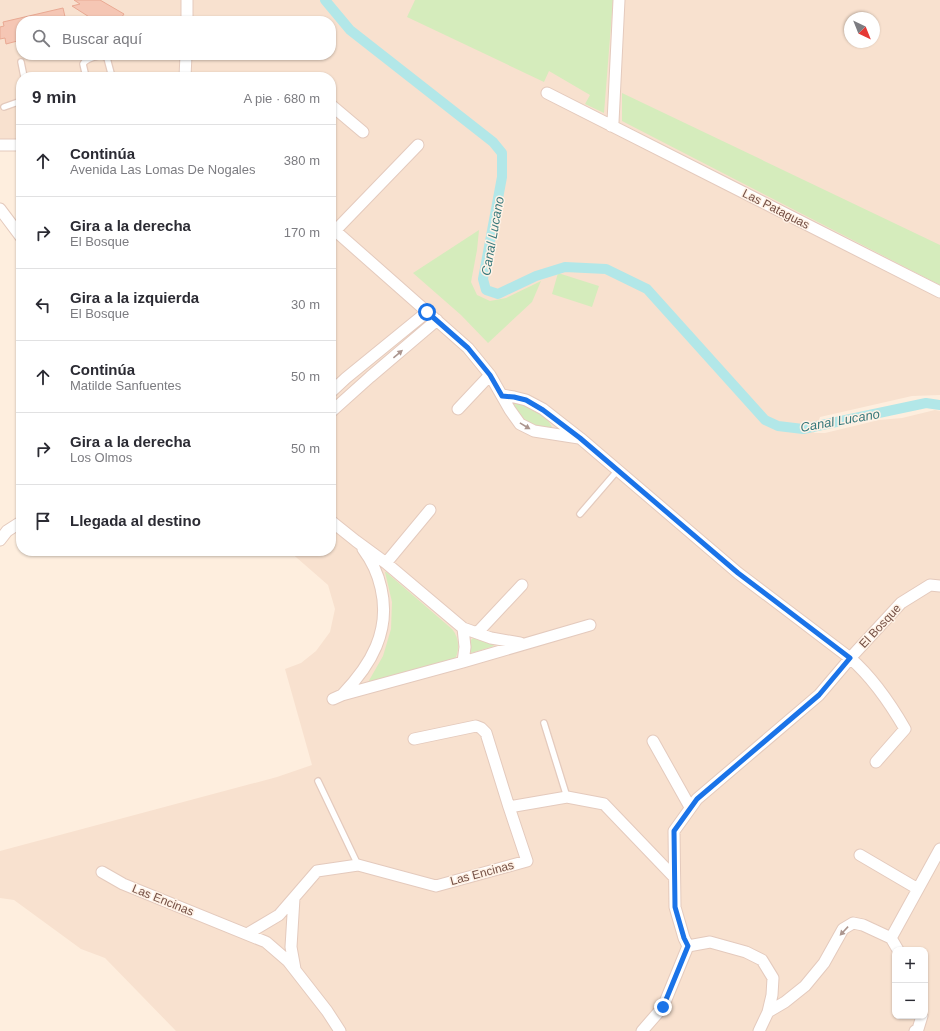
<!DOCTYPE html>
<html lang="es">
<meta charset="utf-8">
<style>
:root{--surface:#fff;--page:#f2f2f3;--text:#2b2b33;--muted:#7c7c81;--line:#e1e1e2}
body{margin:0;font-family:Helvetica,sans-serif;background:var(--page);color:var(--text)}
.controls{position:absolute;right:12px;bottom:12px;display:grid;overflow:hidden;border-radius:8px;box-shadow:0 1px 3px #0004}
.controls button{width:36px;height:36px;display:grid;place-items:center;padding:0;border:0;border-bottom:1px solid var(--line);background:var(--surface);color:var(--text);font:20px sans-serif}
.compass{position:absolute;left:844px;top:12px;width:36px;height:36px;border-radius:50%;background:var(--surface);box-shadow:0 1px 3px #0004;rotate:137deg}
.stop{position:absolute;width:12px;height:12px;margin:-9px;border:3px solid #1a73e8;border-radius:50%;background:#fff}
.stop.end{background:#1a73e8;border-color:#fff;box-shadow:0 1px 4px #0008}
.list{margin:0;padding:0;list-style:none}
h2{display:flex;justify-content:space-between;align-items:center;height:52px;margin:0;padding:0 16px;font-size:17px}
h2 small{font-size:13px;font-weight:400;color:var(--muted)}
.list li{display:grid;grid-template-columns:26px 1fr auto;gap:12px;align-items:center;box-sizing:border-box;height:72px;padding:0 16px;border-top:1px solid var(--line)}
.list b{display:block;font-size:15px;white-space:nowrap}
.list p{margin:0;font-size:13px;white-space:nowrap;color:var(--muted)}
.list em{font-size:13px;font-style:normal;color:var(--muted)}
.icon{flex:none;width:22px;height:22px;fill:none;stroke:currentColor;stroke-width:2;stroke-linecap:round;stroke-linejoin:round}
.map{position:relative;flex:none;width:940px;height:1031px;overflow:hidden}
.search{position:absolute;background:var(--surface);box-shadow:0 1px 3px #0004;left:16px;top:16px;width:320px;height:44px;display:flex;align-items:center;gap:10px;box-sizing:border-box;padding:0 14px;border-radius:16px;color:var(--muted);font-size:15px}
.panel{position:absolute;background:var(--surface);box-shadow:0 1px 3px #0004;left:16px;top:72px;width:320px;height:484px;border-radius:16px}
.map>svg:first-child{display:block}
</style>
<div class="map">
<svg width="940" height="1031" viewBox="0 0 940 1031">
<rect width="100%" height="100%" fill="#feeede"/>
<path fill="#f8e1cf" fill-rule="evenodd" d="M0 0H940V395L912 396 820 417 814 433H825L879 420 902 418 935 410 940 411V1031H176L105 958 81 949 14 900 0 898V851L277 777 312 765 285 669 301 663 316 651 330 632 335 609 328 585 289 551H331V77H21V140L0 142ZM850 18H874V42H850ZM21 21H331V55H21ZM895 950H925V1016H895Z"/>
<path fill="#d5ecbc" d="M415 0H613L604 113 585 104 590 95 549 71 544 82 407 17Z
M622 93 940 245V285L622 121Z
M479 230 477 250 471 282 477 295 490 301 506 298 541 281 532 302 488 343 461 315 413 273Z
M558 273 599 286 592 307 552 294Z
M515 403C530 405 545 413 552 427 544 429 530 424 524 419 520 416 516 411 513 407V404Z
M385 572H386L452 629C459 637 460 650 455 659L367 684 383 656 391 629 392 602Z
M473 638 492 644 494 646 471 653V640Z"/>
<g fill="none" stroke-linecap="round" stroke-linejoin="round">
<path stroke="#b2e7e8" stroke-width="10" d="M325 0 350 30 493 142 502 153V177L483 279 486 290 498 294 536 276 565 267 606 269 647 289 765 420 778 426 803 429 926 403 940 405"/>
</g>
<path fill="#f5c6b4" stroke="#e9a993" d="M74 0H100L124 14 119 21H100L95 18 94 20 72 6 80 4Z
M63 8 66 21H21V40L6 44 5 38 0 39V27L4 26 3 22Z"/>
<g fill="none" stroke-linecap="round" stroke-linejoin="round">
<g stroke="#e4cabd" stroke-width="8">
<path id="service" d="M21 62 24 77
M86 77 83 64C86 58 95 57 102 55L107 58 112 77
M4 107 21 101
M580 514 618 470
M544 723 567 797
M318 781 358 865"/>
</g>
<g stroke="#e4cabd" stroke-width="13">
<path id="minor" d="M187 21V0
M185 77 186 55
M547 93 940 292
M331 105 363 132
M611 126 613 122 619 0
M0 145H21
M0 209 21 237
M331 227 468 348 490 375 510 410 520 424 534 431 579 438
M331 235 418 145
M331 392 346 378 427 312
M502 395 514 397 526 400 543 409 580 438 738 573 850 658C873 678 890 703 905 729L876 762
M458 409 490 375
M331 412 370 377 437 320
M331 521 356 541 386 563 463 628 491 638 520 643
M0 540 7 531 21 522
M386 563 430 510
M477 633 522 585
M463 662 465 647 463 628
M342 695C371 665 391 631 381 588 378 574 372 561 363 549
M333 699 342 695 463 662 590 625
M414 739 476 726 481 728 486 733 509 807
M653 741 690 807
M860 855 918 889
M102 872 123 884 266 942 288 961 327 1011 340 1031
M294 898 291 947 295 969
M247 934 279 915 317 871 358 865 436 886 527 861 509 807 567 797 604 804 674 877
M891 938 940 849
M768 1012 785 1002 805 986 824 963 843 929 853 923 863 925 891 938 898 950
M642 1031 663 1007 688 946
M759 1031 768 1012 772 995 773 978 762 960 746 952 710 942 688 946 684 938 675 907 674 831 697 799 819 695 853 655 901 603 930 585 940 586
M915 1031 918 1029 922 1016"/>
</g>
<use href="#service" stroke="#fff" stroke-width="5.5"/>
<use href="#minor" stroke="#fff" stroke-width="11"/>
</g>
<defs><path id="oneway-solid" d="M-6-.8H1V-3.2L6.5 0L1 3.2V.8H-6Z"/></defs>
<g fill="#ac968f">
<use href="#oneway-solid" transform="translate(398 354) rotate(-40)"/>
<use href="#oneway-solid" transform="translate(525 426) rotate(31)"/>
<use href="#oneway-solid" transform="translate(844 931) rotate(133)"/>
</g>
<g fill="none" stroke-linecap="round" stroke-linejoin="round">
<path stroke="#1a73e8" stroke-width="5" d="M427 312 468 348 490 375 502 396 514 397 526 400 543 410 580 438 738 573 850 658 819 695 697 799 674 831 675 907 684 938 688 946 663 1007"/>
</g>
<g text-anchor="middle" stroke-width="3" stroke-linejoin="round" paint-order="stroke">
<g font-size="12" fill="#755045" stroke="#fff2e6">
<text transform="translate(776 209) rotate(27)" y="4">Las Pataguas</text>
<text transform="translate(880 626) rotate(-47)" y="4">El Bosque</text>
<text transform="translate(482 873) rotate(-15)" y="4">Las Encinas</text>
<text transform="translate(163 900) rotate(22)" y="4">Las Encinas</text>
</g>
<g font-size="13" font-style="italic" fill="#38797c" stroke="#fff2e6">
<text transform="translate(492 236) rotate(-80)" y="5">Canal Lucano</text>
<text transform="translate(840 420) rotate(-10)" y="5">Canal Lucano</text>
</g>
</g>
</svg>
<div class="controls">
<button>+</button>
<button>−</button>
</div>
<svg class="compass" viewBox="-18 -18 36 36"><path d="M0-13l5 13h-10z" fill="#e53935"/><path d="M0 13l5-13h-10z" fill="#7c7c81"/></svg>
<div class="stop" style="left:427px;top:312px"></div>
<div class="stop end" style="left:663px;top:1007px"></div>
<div class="search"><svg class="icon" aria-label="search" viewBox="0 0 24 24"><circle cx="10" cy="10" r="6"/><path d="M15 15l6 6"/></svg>Buscar aquí</div>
<section class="panel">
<h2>9 min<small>A pie · 680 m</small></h2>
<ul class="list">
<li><svg class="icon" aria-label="ahead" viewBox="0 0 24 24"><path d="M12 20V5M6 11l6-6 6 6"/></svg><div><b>Continúa</b><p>Avenida Las Lomas De Nogales</p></div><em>380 m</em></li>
<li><svg class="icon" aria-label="right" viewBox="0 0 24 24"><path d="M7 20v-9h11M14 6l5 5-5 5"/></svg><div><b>Gira a la derecha</b><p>El Bosque</p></div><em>170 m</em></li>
<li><svg class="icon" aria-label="left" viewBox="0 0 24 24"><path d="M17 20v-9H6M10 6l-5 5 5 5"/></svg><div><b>Gira a la izquierda</b><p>El Bosque</p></div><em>30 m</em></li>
<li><svg class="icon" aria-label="ahead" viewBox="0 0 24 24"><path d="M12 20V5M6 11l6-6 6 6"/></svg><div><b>Continúa</b><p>Matilde Sanfuentes</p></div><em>50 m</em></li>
<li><svg class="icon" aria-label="right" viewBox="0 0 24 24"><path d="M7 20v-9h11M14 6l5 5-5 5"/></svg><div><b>Gira a la derecha</b><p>Los Olmos</p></div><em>50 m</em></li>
<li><svg class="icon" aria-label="arrive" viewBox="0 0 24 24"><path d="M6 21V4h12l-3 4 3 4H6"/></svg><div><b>Llegada al destino</b></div></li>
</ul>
</section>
</div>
